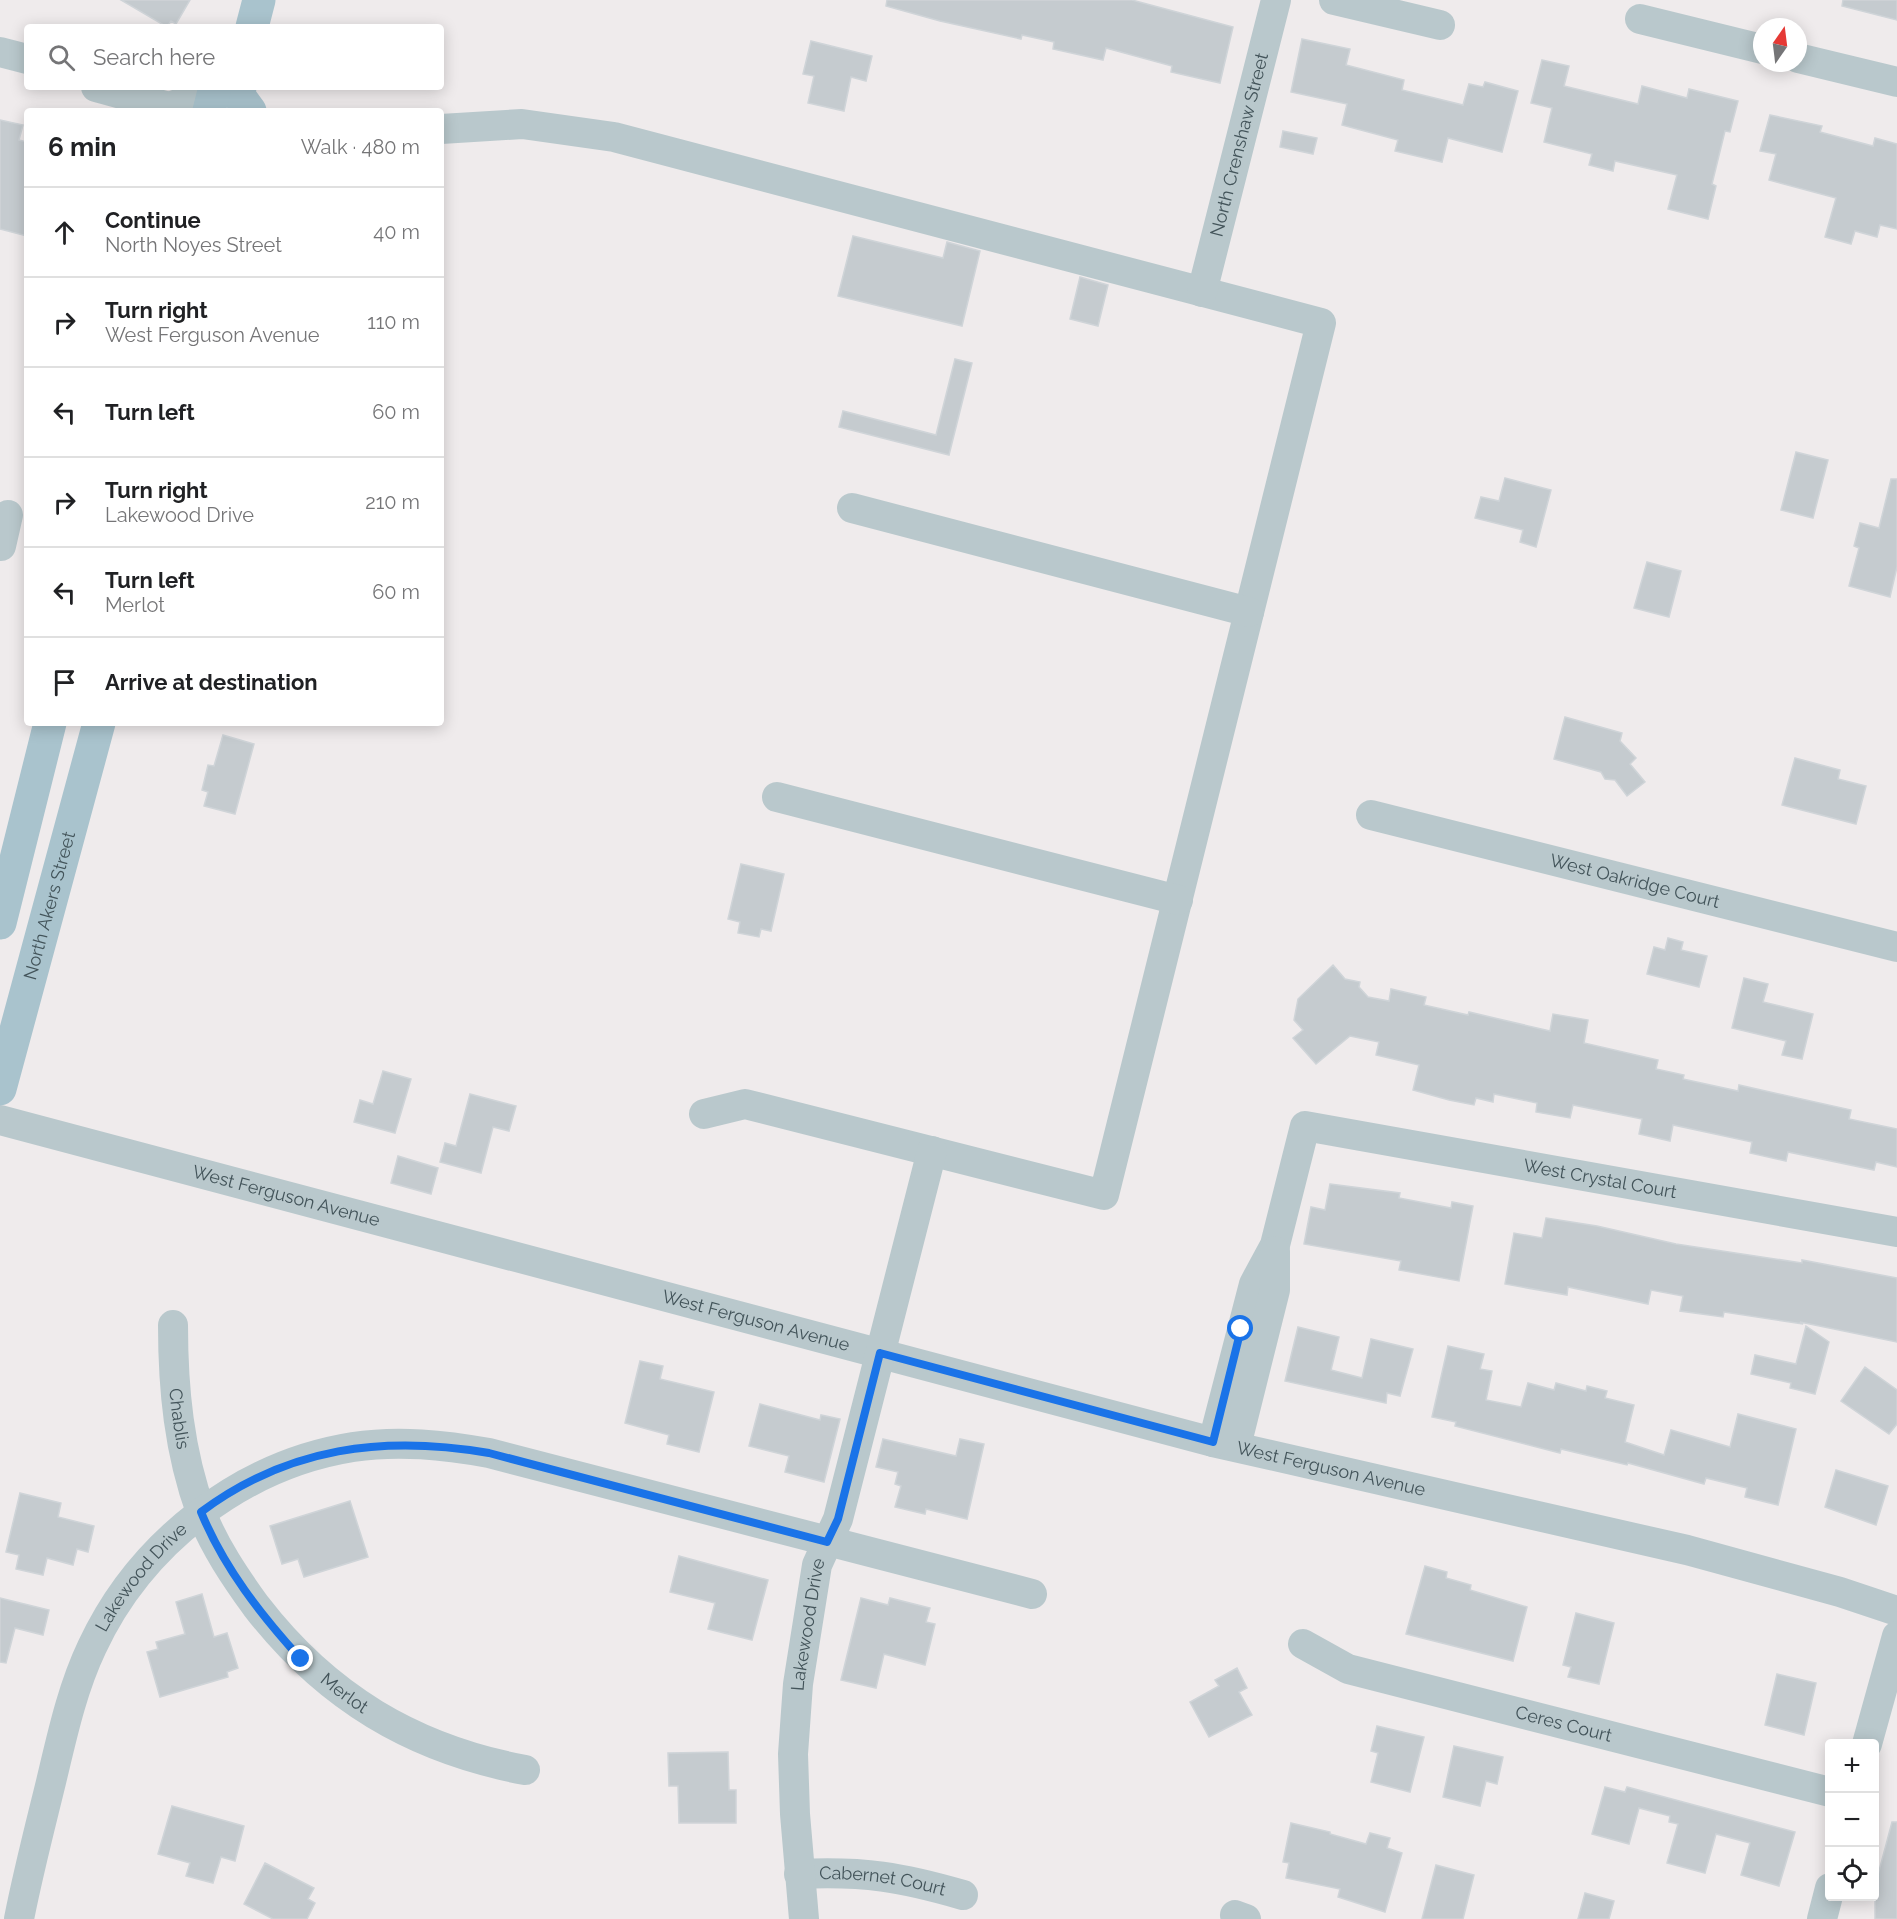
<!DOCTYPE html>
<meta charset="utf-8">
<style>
:root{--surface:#fff;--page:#f2f2f2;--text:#202124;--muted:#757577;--line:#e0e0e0}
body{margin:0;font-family:Raleway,sans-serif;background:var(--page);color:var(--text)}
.controls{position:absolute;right:18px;bottom:18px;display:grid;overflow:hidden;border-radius:6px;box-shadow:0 3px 15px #0003}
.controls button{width:54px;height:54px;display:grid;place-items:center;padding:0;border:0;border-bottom:2px solid var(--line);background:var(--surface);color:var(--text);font:30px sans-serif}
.compass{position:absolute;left:1753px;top:18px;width:54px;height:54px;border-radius:50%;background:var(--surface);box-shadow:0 3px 15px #0003;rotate:14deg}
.stop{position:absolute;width:18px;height:18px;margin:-14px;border:4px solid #1a73e8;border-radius:50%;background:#fff}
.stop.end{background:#1a73e8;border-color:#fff;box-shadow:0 2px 6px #0008}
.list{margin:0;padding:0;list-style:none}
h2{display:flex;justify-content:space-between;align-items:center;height:78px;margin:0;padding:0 24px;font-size:26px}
h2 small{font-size:20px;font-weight:400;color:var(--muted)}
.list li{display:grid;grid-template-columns:39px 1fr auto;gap:18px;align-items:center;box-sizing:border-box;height:90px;padding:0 24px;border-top:2px solid var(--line)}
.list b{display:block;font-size:22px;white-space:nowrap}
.list p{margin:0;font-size:20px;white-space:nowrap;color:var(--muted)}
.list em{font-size:20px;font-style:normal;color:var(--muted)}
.icon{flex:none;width:33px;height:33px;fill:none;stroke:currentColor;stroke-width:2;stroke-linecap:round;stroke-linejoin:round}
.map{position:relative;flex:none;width:1897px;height:1919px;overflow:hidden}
.search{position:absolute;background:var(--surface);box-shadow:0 3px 15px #0003;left:24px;top:24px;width:420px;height:66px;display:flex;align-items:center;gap:15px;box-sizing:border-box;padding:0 21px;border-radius:6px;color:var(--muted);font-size:22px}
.panel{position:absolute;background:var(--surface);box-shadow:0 3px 15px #0003;left:24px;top:108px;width:420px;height:618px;border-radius:6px}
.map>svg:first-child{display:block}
</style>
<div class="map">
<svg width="1897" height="1919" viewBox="0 0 1897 1919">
<rect width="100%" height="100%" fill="#efebec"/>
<path fill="#c5cbcf" stroke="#cfd4d8" stroke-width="1.5" d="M121 0H190L176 24 171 21 167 27Z
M887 0H1132L1233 27 1220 83 1171 72 1172 66 1106 48 1103 60 1053 49 1054 42 1022 35 1021 39 940 21 886 6Z
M1843 0H1897V20L1842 6Z
M1302 39 1350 49 1346 65 1404 80 1402 90 1463 105 1469 84 1483 87 1485 82 1518 91 1502 152 1448 138 1442 162 1395 151 1398 140 1342 125 1347 104 1291 92Z
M811 41 872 56 866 81 851 77 844 111 808 103 814 76 803 74Z
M1542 60 1569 66 1564 86 1638 104 1642 86 1687 98 1689 89 1738 101 1730 132 1725 131 1712 184 1716 186 1708 219 1668 209 1677 175 1615 161 1613 171 1589 165 1592 154 1544 142 1552 108 1531 103Z
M1770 115 1822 126 1820 132 1873 146 1875 138 1897 144V229L1880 225 1877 237 1855 231 1851 244 1825 237 1836 198 1769 180 1776 154 1760 151Z
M0 120 23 125 19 140 27 142V236L0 229Z
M1283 131 1317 138 1313 154 1280 147Z
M853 236 943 258 947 242 980 251 962 326 838 296Z
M1080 277 1108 285 1098 326 1070 319Z
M955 359 972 363 949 455 839 427 843 411 936 435Z
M1796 452 1828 460 1813 518 1781 510Z
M1505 478 1551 490 1536 547 1520 542 1523 530 1475 518 1481 497 1499 501Z
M1891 479H1897V567L1890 597 1849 586 1859 548 1854 546 1860 523 1879 528Z
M1647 562 1681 571 1669 617 1634 608Z
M1565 717 1622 733 1620 741 1636 758 1630 764 1645 782 1627 796 1615 780 1605 779 1601 772 1554 759Z
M223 735 254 744 235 814 204 806 208 792 202 790 208 765 214 766Z
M1795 758 1840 770 1838 779 1866 786 1856 824 1782 805Z
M741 864 784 874 771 931 761 929 759 937 738 933 740 922 728 919Z
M1668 938 1683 942 1681 950 1707 956 1699 987 1647 974 1654 947 1665 950Z
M1333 965 1345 979 1360 982 1359 987 1368 997 1389 1001 1391 989 1426 997 1424 1005 1468 1015 1469 1012 1550 1031 1553 1014 1588 1020 1584 1043 1658 1060 1656 1069 1684 1075 1683 1079 1738 1091 1739 1085 1851 1110 1849 1119 1897 1129V1167L1876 1162 1874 1170 1788 1152 1786 1161 1750 1153 1752 1142 1673 1125 1670 1141 1639 1134 1642 1119 1573 1105 1570 1118 1536 1112 1537 1103 1494 1094 1493 1102 1476 1098 1474 1105 1449 1100 1413 1090 1419 1065 1376 1055 1379 1042 1350 1036 1316 1064 1293 1038 1303 1030 1294 1020 1298 999Z
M1744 978 1768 984 1763 1002 1813 1014 1802 1059 1782 1055 1786 1041 1732 1028Z
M383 1071 411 1079 395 1133 354 1122 360 1100 373 1104Z
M470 1094 516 1106 509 1131 493 1127 481 1173 440 1162 445 1143 456 1146Z
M398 1156 438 1168 431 1194 391 1183Z
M1330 1184 1400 1193 1399 1198 1451 1208 1452 1202 1473 1206 1459 1281 1399 1270 1401 1261 1304 1244 1311 1207 1325 1210Z
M1546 1218 1597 1226 1676 1244 1802 1263V1260L1897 1278V1342L1800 1322 1803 1324 1724 1312 1723 1317 1680 1311 1683 1296 1651 1290 1648 1304 1568 1287 1567 1295 1505 1284 1514 1233 1542 1238Z
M1806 1326 1829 1342 1815 1394 1790 1388 1791 1383 1751 1374 1755 1355 1796 1364Z
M1298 1327 1339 1337 1331 1370 1362 1378 1371 1339 1413 1349 1400 1396 1387 1393 1386 1403 1285 1381Z
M1448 1346 1484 1354 1480 1369 1492 1371 1486 1400 1521 1407 1528 1383 1554 1390 1556 1383 1586 1391 1587 1386 1607 1391 1605 1398 1634 1405 1625 1442 1664 1455 1671 1430 1730 1447 1738 1414 1796 1429 1778 1505 1745 1497 1747 1488 1706 1478 1704 1484 1628 1463 1627 1465 1561 1449 1560 1453 1455 1426 1456 1422 1432 1417Z
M640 1361 663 1366 660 1379 714 1392 699 1452 667 1444 669 1435 625 1423Z
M1865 1367 1897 1390V1424L1889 1434 1841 1401Z
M760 1404 820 1420 821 1415 840 1419 824 1482 785 1472 789 1456 749 1446Z
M883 1439 956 1456 960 1439 984 1444 967 1519 926 1509 925 1514 895 1507 901 1486 895 1484 898 1472 876 1467Z
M1836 1470 1888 1486 1876 1525 1825 1507Z
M20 1493 61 1503 58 1517 94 1526 88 1552 77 1549 73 1565 47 1558 43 1575 16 1569 19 1555 6 1552Z
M350 1501 368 1557 304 1577 298 1559 282 1564 270 1526Z
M679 1556 768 1580 752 1640 708 1629 715 1603 670 1592Z
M1425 1566 1447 1572 1446 1578 1471 1585 1470 1590 1527 1607 1513 1661 1406 1634Z
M202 1594 214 1637 227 1633 238 1668 227 1672 228 1677 160 1697 147 1652 158 1649 156 1642 185 1634 176 1602Z
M0 1598 49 1610 43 1635 15 1628 6 1663 0 1662Z
M861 1598 888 1605 890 1598 930 1608 926 1622 935 1624 925 1665 884 1654 876 1688 841 1680Z
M1576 1613 1614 1623 1599 1684 1568 1677 1571 1667 1563 1665Z
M1237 1668 1247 1688 1239 1692 1252 1715 1209 1737 1190 1702 1219 1686 1215 1680Z
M1777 1674 1816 1683 1804 1735 1765 1725Z
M1377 1726 1424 1737 1410 1792 1371 1782 1378 1753 1371 1751Z
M1454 1746 1503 1757 1497 1784 1486 1781 1480 1806 1443 1797Z
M728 1752 729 1790H736V1823H679L678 1786H669L668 1753Z
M1605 1787 1625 1792 1627 1787 1795 1832 1779 1886 1741 1875 1750 1843 1716 1834 1705 1873 1667 1863 1678 1824 1669 1822 1670 1816 1639 1808 1629 1844 1592 1834Z
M172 1806 244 1826 235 1861 221 1857 213 1883 186 1876 190 1863 158 1854Z
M1892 1822H1897V1919H1875V1886Z
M1291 1823 1330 1832V1834L1366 1844 1370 1833 1390 1838 1387 1848 1402 1853 1385 1912 1338 1897 1340 1889 1286 1878 1289 1863 1283 1862Z
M265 1863 314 1888 308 1899 315 1903 307 1919H273L244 1904Z
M1436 1865 1474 1875 1463 1919H1422Z
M1585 1893 1614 1901 1609 1919H1578Z"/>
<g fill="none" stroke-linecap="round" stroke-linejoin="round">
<g stroke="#b9c8cc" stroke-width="30">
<path d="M1334 0 1440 25"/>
<path d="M1640 19 1762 49"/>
<path d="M0 52 27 59"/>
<path d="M1798 58 1897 82"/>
<path d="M96 87 169 107 191 99"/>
<path d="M441 129 522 124 614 137 1321 323 1104 1195 745 1104 704 1114"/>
<path id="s1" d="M1202 292 1276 0"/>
<path d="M852 508 1249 612"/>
<path d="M1 546 8 515"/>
<path d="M777 797 1178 900"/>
<path id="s2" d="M1371 815 1897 947"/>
<path id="s3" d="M0 1120 1213 1442 1687 1550 1840 1592 1897 1611"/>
<path id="s4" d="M173 1325C173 1389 179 1451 201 1512 214 1546 235 1577 256 1606 326 1697 413 1749 525 1770"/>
<path id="s5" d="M1213 1442 1254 1284 1275 1245 1305 1126 1897 1232"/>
<path d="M1236 1446 1275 1290V1251"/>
<path id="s6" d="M1303 1644 1348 1669 1830 1792"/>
<path d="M1867 1744 1897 1636"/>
<path id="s7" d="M799 1874C864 1871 901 1877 963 1895"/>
<path d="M1235 1915 1246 1919"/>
<path id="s8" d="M19 1919C28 1873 40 1827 51 1782 62 1736 72 1689 92 1647 140 1544 240 1465 353 1447 399 1440 444 1445 489 1453L1032 1594"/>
<path id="s9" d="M804 1919 795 1814 793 1754 798 1684 817 1565 838 1519 932 1151"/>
<path d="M1822 1919 1830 1888"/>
</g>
<g stroke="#a9c3cd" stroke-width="33">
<path d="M252 27 259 0"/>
<path d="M240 87 239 96 250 111"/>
<path d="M209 111 215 87"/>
<path d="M0 923 50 723"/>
<path id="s10" d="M0 1089 99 723"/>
</g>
</g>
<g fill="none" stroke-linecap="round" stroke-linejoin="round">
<path stroke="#1a73e8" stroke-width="8" d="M301 1659C261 1615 224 1568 201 1512 288 1447 384 1435 489 1453L827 1542 838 1519 880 1353 1213 1442 1241 1329"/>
</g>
<g text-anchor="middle" stroke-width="5" stroke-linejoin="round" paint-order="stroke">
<g font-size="18" fill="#43545a" stroke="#fff">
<text dy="6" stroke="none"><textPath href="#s1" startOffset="152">North Crenshaw Street</textPath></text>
<text dy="6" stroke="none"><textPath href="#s2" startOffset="272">West Oakridge Court</textPath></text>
<text dy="6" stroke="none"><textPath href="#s10" startOffset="190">North Akers Street</textPath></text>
<text dy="6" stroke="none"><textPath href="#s5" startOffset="630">West Crystal Court</textPath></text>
<text dy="6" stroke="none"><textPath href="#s3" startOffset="296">West Ferguson Avenue</textPath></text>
<text dy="6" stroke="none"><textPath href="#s3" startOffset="782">West Ferguson Avenue</textPath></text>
<text dy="6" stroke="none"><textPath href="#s4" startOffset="94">Chablis</textPath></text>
<text dy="6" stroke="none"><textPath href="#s3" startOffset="1376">West Ferguson Avenue</textPath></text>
<text dy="6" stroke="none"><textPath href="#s8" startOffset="368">Lakewood Drive</textPath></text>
<text dy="6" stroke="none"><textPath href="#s9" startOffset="296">Lakewood Drive</textPath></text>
<text dy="6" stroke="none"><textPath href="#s4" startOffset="424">Merlot</textPath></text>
<text dy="6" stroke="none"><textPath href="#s6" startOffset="274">Ceres Court</textPath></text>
<text dy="6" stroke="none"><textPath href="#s7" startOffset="84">Cabernet Court</textPath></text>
</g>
</g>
</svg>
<div class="controls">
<button>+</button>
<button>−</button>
<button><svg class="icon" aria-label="locate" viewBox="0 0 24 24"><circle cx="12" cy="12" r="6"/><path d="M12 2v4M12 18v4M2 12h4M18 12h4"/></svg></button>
</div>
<svg class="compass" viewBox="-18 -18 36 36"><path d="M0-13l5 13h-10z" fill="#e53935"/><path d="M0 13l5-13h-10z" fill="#757577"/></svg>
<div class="stop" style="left:1241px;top:1329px"></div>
<div class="stop end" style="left:301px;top:1659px"></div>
<div class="search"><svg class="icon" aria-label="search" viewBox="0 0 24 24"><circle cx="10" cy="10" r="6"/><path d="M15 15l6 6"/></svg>Search here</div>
<section class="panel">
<h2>6 min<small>Walk · 480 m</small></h2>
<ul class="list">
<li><svg class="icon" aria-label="ahead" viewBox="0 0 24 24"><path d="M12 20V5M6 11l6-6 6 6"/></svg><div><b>Continue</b><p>North Noyes Street</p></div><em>40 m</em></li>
<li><svg class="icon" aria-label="right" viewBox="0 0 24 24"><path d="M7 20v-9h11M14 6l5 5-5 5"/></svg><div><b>Turn right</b><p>West Ferguson Avenue</p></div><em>110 m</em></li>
<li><svg class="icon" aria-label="left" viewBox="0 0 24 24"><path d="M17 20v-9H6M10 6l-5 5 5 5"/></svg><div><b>Turn left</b></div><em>60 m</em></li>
<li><svg class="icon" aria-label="right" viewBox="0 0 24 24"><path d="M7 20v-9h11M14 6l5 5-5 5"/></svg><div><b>Turn right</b><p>Lakewood Drive</p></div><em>210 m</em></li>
<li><svg class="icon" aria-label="left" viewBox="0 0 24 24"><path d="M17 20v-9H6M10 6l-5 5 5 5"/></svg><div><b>Turn left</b><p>Merlot</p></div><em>60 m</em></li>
<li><svg class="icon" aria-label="arrive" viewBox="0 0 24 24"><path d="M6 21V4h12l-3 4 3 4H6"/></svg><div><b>Arrive at destination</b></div></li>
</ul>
</section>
</div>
